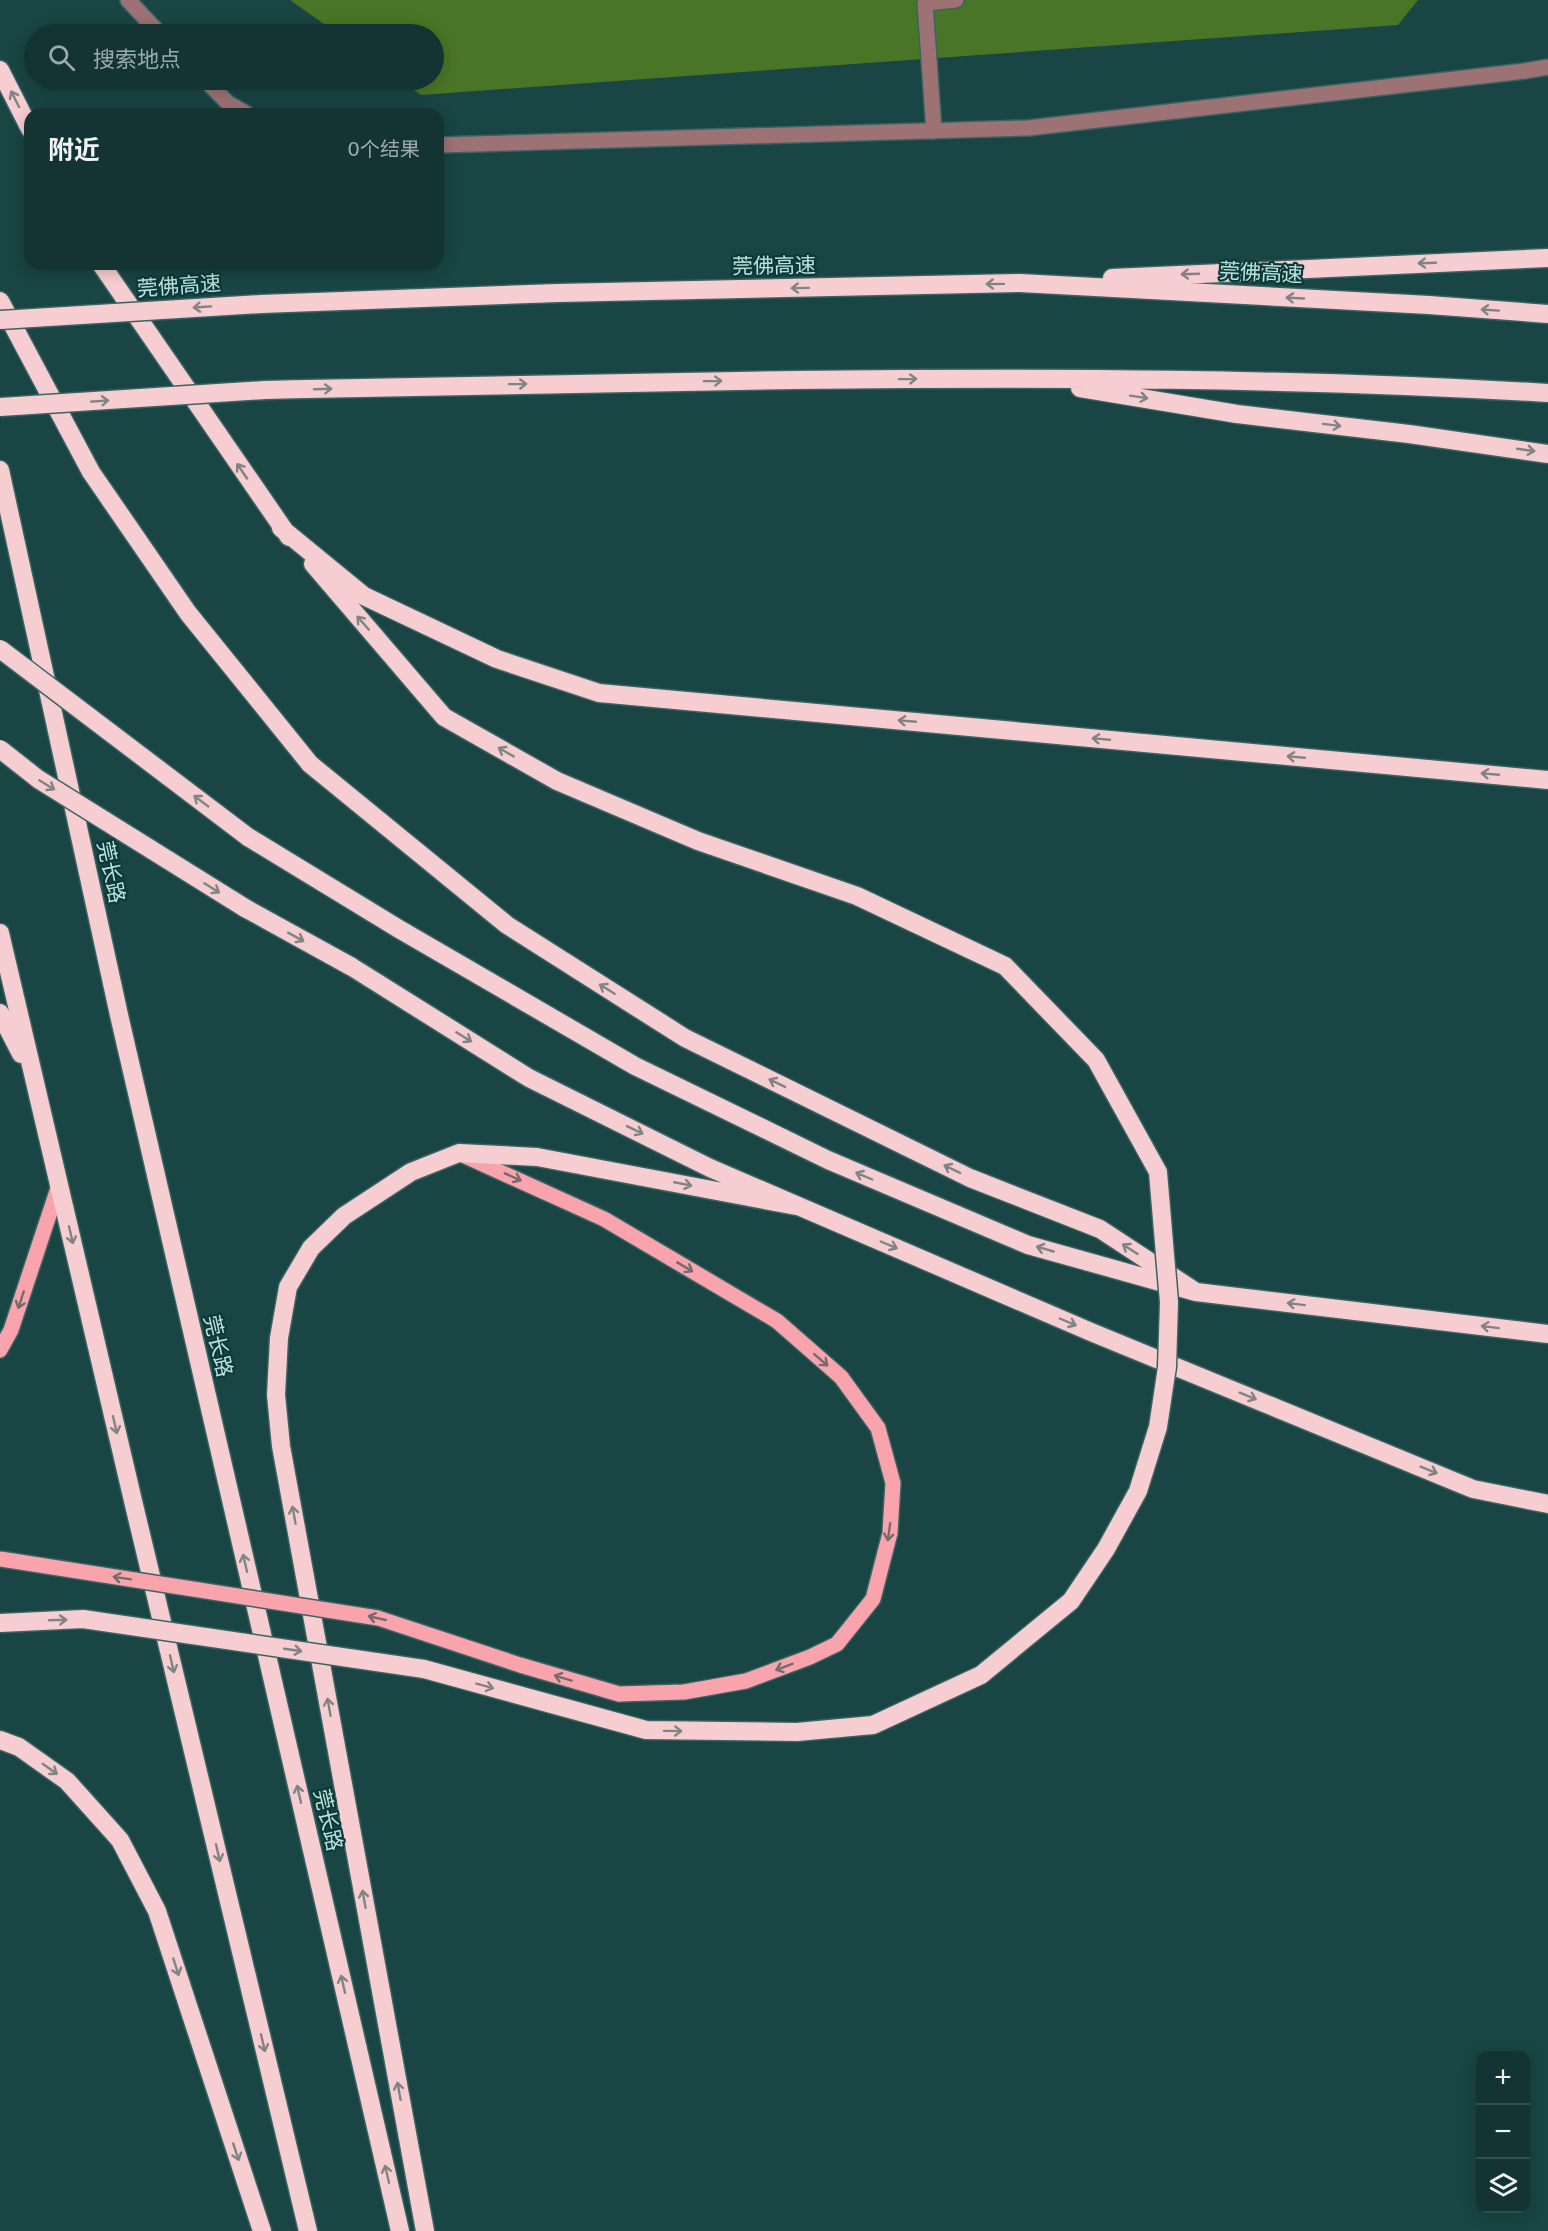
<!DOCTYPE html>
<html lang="zh">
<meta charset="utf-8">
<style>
:root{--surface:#133433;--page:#203f3f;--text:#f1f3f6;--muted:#9daaac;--line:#324f4e}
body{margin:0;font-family:"DejaVu Sans","Noto Sans SC",sans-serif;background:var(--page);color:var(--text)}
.controls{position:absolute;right:18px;bottom:18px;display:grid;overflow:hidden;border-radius:12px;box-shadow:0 3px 15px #0003}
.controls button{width:54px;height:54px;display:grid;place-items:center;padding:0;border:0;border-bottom:2px solid var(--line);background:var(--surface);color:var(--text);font:30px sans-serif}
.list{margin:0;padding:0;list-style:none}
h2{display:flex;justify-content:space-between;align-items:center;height:78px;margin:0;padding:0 24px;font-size:26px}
h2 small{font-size:20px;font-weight:400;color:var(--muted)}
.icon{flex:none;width:33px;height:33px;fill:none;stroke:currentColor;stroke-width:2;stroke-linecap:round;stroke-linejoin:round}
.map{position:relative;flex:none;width:1548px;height:2231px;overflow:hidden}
.search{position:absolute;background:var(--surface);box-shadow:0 3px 15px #0003;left:24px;top:24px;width:420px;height:66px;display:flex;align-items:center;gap:15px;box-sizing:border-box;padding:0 21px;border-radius:33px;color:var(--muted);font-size:22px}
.panel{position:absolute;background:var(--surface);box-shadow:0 3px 15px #0003;left:24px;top:108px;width:420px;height:162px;border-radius:18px}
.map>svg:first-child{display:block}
</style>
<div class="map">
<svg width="1548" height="2231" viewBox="0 0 1548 2231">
<rect width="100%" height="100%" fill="#194544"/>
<path fill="#4b7526" d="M290 0H1418L1398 25 421 95 400 80H434V34H338Z"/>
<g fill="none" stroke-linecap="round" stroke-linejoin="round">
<g stroke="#3a6463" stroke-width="18">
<path id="minor" d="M128 0 160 34
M205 80 228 103 247 114
M934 131 925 3 956 0
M438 145 1028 128 1525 71 1548 67"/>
</g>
<g stroke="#3a6463" stroke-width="18">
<path id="major" d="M465 1156 604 1219 777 1321 841 1377 878 1428 893 1483 890 1533 873 1599 837 1644 810 1657 746 1681 684 1692 619 1694
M0 1350 11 1330 59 1185"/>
</g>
<g stroke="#3a6463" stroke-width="21">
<path id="highway" d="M0 70 30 129
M101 264 289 537
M1112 278 1548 258
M0 301 91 472 188 613 310 764 507 925 685 1038 970 1178 1100 1229 1196 1292
M261 304 558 293 1020 283 1429 305 1548 314
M1080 388 1237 414 1409 434 1548 454
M265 390C441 385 617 382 794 380 1045 377 1297 378 1548 393
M0 470 119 1015 400 2231
M281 528 364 596 497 659 599 693 1548 780
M313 564 444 717 557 781
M248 837 399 929 635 1066 828 1160 1028 1245 1196 1292 1548 1334
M245 908 352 967 529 1078 710 1168 1091 1332 1473 1489 1548 1504
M0 933 134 1505 308 2231
M0 1013 21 1054
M0 1740 19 1747 67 1781 120 1840 157 1911 262 2231
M425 2231 281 1446 276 1395 279 1338 288 1287 311 1248 344 1216 411 1172 459 1153 537 1157 796 1206"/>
</g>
<use href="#minor" stroke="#9c7275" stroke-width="15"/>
<use href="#major" stroke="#f9a4ad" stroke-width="15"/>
<use href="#highway" stroke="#f6cdd0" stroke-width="18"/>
<g stroke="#3a6463" stroke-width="18" stroke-linecap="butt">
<path id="major-bridge" d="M0 1559 378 1618 520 1665 619 1694"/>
</g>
<g stroke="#3a6463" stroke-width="21" stroke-linecap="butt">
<path id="highway-bridge" d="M0 320 261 304
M0 407 265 390
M0 649 248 837
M0 749 38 779 245 908
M0 1623 83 1619 424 1669 646 1730 797 1732 873 1725 981 1675 1071 1601 1106 1549 1138 1491 1158 1427 1167 1367 1169 1302 1158 1172 1096 1060 1005 966 857 896 698 841 557 781"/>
</g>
<use href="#major-bridge" stroke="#f9a4ad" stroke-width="15"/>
<use href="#highway-bridge" stroke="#f6cdd0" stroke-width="18"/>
</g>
<defs><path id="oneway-shaft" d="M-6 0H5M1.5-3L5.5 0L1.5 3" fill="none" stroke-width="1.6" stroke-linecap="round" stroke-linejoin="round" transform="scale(1.5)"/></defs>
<g stroke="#818484">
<use href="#oneway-shaft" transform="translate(15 99) rotate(-117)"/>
<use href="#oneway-shaft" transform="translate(1427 263) rotate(178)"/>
<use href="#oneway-shaft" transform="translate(1190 274) rotate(178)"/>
<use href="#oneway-shaft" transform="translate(995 284) rotate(179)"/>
<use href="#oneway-shaft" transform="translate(800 288) rotate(179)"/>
<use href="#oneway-shaft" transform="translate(1295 298) rotate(-177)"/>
<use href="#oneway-shaft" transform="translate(202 307) rotate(176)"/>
<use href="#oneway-shaft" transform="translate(1490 310) rotate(-176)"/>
<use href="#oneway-shaft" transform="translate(908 379) rotate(-1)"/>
<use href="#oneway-shaft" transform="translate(713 381) rotate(-1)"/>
<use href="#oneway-shaft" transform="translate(518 384) rotate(-1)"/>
<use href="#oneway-shaft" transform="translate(323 389) rotate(-2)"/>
<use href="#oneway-shaft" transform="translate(1139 397) rotate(9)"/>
<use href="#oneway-shaft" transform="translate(100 401) rotate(-4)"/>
<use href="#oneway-shaft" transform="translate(1332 425) rotate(7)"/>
<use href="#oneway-shaft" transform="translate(1526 450) rotate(8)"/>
<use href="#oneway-shaft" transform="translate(242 471) rotate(-124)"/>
<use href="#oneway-shaft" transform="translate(363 623) rotate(-131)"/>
<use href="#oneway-shaft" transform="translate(907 721) rotate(-175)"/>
<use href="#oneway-shaft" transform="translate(1101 739) rotate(-175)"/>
<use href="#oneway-shaft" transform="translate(506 752) rotate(-150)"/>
<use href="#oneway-shaft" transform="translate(1296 757) rotate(-175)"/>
<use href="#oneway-shaft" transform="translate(1490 774) rotate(-175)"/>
<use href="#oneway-shaft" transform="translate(47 785) rotate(32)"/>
<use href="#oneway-shaft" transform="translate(201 801) rotate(-143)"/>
<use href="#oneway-shaft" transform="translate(212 888) rotate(32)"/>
<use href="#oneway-shaft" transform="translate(296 937) rotate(29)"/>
<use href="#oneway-shaft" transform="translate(607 989) rotate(-148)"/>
<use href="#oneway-shaft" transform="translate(464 1037) rotate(32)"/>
<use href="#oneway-shaft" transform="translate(777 1083) rotate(-154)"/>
<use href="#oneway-shaft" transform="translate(635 1130) rotate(26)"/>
<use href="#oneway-shaft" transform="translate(952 1169) rotate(-154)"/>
<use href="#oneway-shaft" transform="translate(864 1176) rotate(-157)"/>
<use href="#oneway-shaft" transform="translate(683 1184) rotate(11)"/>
<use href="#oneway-shaft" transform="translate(71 1235) rotate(77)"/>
<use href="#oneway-shaft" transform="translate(889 1245) rotate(23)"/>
<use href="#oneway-shaft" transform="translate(1045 1249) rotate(-164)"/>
<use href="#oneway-shaft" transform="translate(1130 1249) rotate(-147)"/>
<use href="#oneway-shaft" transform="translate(1296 1304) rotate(-173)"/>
<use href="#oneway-shaft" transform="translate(1068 1322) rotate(23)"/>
<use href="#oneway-shaft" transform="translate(1490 1327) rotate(-173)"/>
<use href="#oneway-shaft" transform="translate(1248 1396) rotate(22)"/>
<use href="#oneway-shaft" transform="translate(115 1425) rotate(77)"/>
<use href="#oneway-shaft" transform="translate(1429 1470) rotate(22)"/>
<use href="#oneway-shaft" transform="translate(294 1515) rotate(-100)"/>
<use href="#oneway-shaft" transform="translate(245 1563) rotate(-103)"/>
<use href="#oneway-shaft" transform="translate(58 1620) rotate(-2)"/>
<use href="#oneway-shaft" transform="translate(293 1650) rotate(8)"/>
<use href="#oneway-shaft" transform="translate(172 1664) rotate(77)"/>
<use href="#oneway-shaft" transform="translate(485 1686) rotate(15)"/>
<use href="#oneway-shaft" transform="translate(329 1707) rotate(-100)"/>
<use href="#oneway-shaft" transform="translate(673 1731) rotate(1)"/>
<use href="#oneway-shaft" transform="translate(50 1769) rotate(35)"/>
<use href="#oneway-shaft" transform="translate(299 1794) rotate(-103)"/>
<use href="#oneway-shaft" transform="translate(218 1853) rotate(77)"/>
<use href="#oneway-shaft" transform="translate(364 1899) rotate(-100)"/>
<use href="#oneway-shaft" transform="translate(176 1967) rotate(72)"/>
<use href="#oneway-shaft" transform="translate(343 1984) rotate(-103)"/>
<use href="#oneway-shaft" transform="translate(263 2043) rotate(77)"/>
<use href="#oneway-shaft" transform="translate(399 2091) rotate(-100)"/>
<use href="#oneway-shaft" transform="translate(236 2152) rotate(72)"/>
<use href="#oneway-shaft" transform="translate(387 2174) rotate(-103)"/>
</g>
<g stroke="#776a6d">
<use href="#oneway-shaft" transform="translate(513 1177) rotate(24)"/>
<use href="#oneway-shaft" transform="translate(685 1267) rotate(31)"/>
<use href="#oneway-shaft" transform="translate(21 1300) rotate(108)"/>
<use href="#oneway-shaft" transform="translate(821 1360) rotate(41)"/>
<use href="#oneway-shaft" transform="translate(889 1532) rotate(98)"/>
<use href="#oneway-shaft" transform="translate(122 1578) rotate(-171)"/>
<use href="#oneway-shaft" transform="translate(377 1618) rotate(-167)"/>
<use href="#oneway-shaft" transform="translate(784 1667) rotate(159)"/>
<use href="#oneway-shaft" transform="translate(563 1678) rotate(-163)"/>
</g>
<g text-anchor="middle" stroke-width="4.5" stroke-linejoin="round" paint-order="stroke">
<g font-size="21" fill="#bce2e0" stroke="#0c3a39">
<text transform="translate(774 266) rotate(-1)" y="7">莞佛高速</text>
<text transform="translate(1261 273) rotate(3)" y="7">莞佛高速</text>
<text transform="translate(179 286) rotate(-4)" y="7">莞佛高速</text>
<text transform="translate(111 872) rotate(78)" y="7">莞长路</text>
<text transform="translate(218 1346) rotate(77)" y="7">莞长路</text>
<text transform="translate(328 1820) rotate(77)" y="7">莞长路</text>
</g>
</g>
</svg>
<div class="controls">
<button>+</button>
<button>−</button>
<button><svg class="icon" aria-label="layers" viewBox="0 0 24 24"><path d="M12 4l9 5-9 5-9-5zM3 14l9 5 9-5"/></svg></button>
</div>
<div class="search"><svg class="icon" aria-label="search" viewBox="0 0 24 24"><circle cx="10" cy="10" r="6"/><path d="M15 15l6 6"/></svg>搜索地点</div>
<section class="panel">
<h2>附近<small>0个结果</small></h2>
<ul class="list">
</ul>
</section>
</div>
